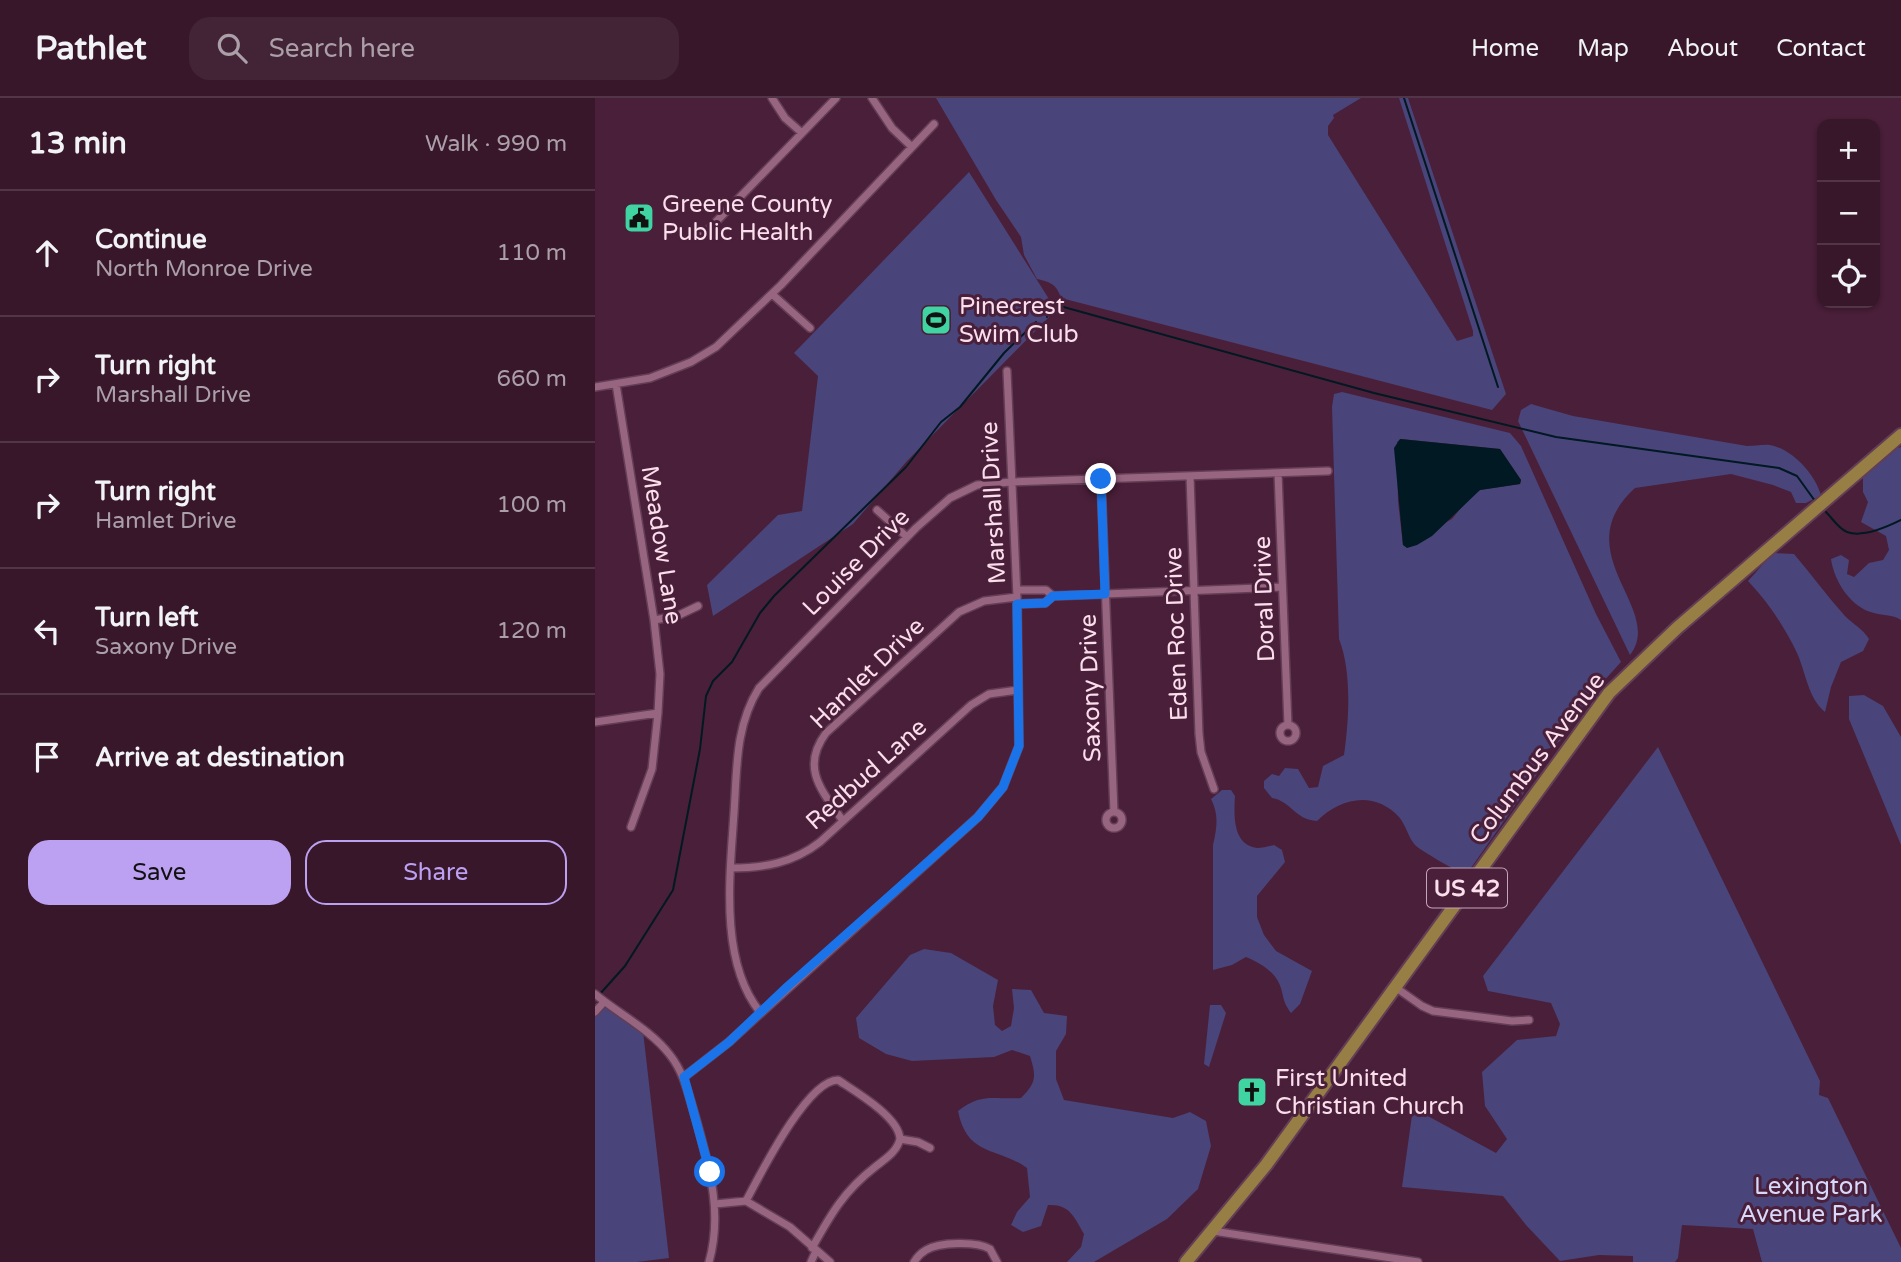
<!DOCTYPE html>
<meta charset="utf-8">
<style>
:root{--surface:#38172b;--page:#432437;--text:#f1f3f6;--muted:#ab9fa9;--line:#523647;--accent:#bca0f2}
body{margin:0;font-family:"Varela Round",sans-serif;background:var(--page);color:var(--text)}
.controls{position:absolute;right:21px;top:21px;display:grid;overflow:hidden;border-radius:14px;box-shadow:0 2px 5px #0004}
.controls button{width:63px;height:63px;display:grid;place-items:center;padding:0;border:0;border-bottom:2px solid var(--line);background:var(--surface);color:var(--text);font:35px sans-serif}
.stop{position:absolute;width:21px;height:21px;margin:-16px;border:5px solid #1a73e8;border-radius:50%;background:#fff}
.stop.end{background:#1a73e8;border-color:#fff;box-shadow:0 2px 7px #0008}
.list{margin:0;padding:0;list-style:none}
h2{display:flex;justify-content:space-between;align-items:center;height:91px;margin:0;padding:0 28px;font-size:30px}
h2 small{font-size:23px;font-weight:400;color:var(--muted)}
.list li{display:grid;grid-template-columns:46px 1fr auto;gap:21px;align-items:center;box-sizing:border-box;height:126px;padding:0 28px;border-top:2px solid var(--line)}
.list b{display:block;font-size:26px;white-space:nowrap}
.list p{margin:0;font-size:23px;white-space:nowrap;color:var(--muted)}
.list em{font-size:23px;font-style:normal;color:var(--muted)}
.actions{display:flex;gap:14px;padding:21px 28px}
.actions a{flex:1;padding:16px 0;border:2px solid var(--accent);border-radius:21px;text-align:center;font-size:24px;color:var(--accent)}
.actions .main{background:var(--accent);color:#111}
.icon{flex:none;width:38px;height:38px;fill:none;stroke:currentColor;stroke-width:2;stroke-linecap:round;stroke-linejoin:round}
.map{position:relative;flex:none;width:1306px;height:1164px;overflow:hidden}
header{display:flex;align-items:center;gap:42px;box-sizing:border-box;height:98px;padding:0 35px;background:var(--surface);border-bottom:2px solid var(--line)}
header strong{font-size:33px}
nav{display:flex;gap:38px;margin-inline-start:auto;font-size:24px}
.search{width:490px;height:63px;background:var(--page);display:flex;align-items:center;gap:18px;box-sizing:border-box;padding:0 24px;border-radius:21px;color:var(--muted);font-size:26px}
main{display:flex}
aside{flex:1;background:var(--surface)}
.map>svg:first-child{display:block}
</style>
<header>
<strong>Pathlet</strong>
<div class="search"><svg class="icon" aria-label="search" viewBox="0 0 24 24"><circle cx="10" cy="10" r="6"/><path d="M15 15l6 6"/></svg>Search here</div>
<nav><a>Home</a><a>Map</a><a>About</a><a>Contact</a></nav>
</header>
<main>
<aside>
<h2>13 min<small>Walk · 990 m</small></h2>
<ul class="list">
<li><svg class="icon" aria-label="ahead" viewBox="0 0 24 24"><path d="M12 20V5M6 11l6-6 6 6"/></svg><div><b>Continue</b><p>North Monroe Drive</p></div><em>110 m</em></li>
<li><svg class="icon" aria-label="right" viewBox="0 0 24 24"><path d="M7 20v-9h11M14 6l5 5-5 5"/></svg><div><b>Turn right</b><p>Marshall Drive</p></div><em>660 m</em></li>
<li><svg class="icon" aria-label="right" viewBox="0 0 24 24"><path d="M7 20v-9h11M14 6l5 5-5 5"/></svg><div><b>Turn right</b><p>Hamlet Drive</p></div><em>100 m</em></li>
<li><svg class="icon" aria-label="left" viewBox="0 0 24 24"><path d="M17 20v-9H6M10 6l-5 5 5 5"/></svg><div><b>Turn left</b><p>Saxony Drive</p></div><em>120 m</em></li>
<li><svg class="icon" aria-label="arrive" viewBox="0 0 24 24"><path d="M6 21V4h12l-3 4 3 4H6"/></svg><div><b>Arrive at destination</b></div></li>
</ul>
<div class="actions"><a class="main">Save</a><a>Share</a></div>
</aside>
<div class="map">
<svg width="1306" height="1164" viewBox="0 0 1306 1164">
<rect width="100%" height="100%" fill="#4a1f39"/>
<path fill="#494479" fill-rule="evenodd" d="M341 0H766L738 17 739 20 733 28V37L862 243 878 238V233L804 0H813L911 296 897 312 466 200C462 187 456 184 442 181L429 157 426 139 401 102Z
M374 74 459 209V214L312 363 258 426 118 518 112 487 183 417 207 413 223 278 199 255Z
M747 294 915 335 926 348 1001 516 1026 564 997 596 965 643 955 650 936 655 937 660 947 669 871 777C863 774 826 753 820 747 813 739 811 727 804 719 779 692 745 700 722 723 700 722 696 703 677 700L669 690V683L677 676 684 678 690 670 703 671 714 690 723 689 728 668 749 657C754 622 757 574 744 541L737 309 739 296ZM806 341 905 351 926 382 925 386 885 392 874 400 857 421 808 447 803 403 802 344Z
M936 306 978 318 1152 348C1159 348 1168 346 1175 347 1197 351 1220 376 1226 397L1211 405H1201L1196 394 1178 387 1136 376 1040 390C969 455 1071 511 1035 557L923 323 926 312Z
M1306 349V522C1296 516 1290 518 1279 515 1256 510 1239 483 1236 461L1246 457 1254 462 1252 476 1259 479 1274 465 1288 462 1294 452 1291 438 1266 424 1273 404 1268 394V378L1300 351Z
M1178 455 1199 456C1216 476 1232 498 1250 518 1258 526 1268 531 1274 541L1268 553 1246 564 1236 589 1230 614C1213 600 1211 575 1202 555 1189 528 1173 504 1153 483Z
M1269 597 1288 608 1306 639V747L1254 621V598Z
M1063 649 1225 983 1224 997 1233 1000 1306 1150V1164H1167L1158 1131 1087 1127 1083 1160 1080 1164H1038V1158L1004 1157 965 1163 931 1127 908 1098 807 1089 818 1010 901 1055 912 1041 890 1008 887 974 922 942 961 938 965 926 956 905 893 893 888 878Z
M627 692H636L640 698C639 716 637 747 662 750 667 750 675 748 679 747L687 752 690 764 662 798V819L669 837 681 853 717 873 705 906 696 915C690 907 689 903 687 894 683 875 667 866 651 859L637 867 618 872V747C622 729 624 717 616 701Z
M329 851 356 855 403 882 398 908 400 927 407 933 416 928 419 910 417 891 436 892 449 915 472 918 471 936 461 953V981L469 1002 578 1020 595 1014 611 1023 616 1048 603 1091 572 1121 499 1164H472L486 1149 489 1136C479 1119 475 1106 453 1107L446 1128 428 1134 416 1127 422 1114 435 1099 432 1070C403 1049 372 1059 363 1013 387 994 399 1002 426 1000 442 984 441 978 435 958L417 952 399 959 317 963 291 956 264 940 261 920 315 857Z
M9 904 48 933 74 1160 42 1164H0V916Z
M615 907H626L631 915 614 969 609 966Z"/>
<path fill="#011922" d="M805 341 905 351 926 382 925 386 885 392 837 438 822 447 812 450 808 447 799 350Z"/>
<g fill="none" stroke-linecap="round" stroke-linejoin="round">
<path stroke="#011922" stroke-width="2" d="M809 0 903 289
M452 219 453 209 465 208 779 295 961 339 1184 370 1202 378 1220 403
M1231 414C1237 420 1244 431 1252 434 1268 440 1292 429 1306 422
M4 897 30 868 78 792 105 651 111 598 118 583 137 564 165 515 179 498 311 369 346 324 365 309 409 255 441 224"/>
<g stroke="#633e55" stroke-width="10">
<path id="minor" d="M177 0 190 20 207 35
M277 0 297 30 317 49
M102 138 115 130 241 0
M177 196 215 230
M21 286 59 522 65 576 63 615 57 671 36 729
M0 289 55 280 96 264 121 249 186 187 339 26
M683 375 693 627
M595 378 604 636 606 654 619 691
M506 381 519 714
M282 412 312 439
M422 492H451L458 498 687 489
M422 506 450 505 458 498
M59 522 82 518 103 508
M0 624 63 615
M685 635a8 8 0 1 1 16 0a8 8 0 1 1-16 0Z
M511 722a8 8 0 1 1 16 0a8 8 0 1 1-16 0Z
M248 723C227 693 205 670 231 635L364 514 389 503 422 499
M136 770C169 770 198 765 225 744L376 607 394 596 423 592
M800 889 827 908 838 913 917 923 934 922
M0 896C24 916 56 932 75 957 90 976 94 999 101 1021 114 1069 128 1114 114 1164
M0 914 9 904
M165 914C124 863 135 776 139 715 142 672 140 628 164 590L321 430 355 400 382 387 416 384 733 373
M89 979 134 944 383 719 408 689 424 648 422 499 412 273
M305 1041 323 1044 335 1050
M151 1103 195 1129 235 1164
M120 1106 151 1103C165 1077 212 982 243 982 261 994 304 1019 305 1041
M618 1133 823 1164
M217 1150C236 1116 249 1093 280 1069 290 1061 302 1054 305 1041
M216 1164 221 1153
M319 1164C322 1159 326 1155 331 1152 344 1144 382 1143 395 1151L402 1164"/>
</g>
<g stroke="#633e55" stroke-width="16">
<path id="primary" d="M591 1164 671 1067 1014 595 1082 530 1306 337"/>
</g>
<use href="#minor" stroke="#976580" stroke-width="7"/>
<use href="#primary" stroke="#967e45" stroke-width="12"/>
</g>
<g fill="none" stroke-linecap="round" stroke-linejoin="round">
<path stroke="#1a73e8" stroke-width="9" d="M115 1074 89 979 134 944 193 888 335 762 383 719 408 689 424 648 422 506 450 505 458 498 510 496 506 381"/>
</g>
<defs>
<g id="civic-square" transform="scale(1.575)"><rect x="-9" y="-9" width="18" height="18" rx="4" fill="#40d4a2" stroke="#4a1f39"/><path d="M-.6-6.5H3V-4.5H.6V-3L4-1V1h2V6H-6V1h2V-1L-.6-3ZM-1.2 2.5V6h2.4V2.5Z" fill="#111"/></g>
<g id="stadium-square" transform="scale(1.575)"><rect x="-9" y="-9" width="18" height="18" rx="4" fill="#40d4a2" stroke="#4a1f39"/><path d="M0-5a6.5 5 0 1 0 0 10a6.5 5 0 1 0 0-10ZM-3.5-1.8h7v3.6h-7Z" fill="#111"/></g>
<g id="church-square" transform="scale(1.575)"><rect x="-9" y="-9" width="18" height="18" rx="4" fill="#40d4a2" stroke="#4a1f39"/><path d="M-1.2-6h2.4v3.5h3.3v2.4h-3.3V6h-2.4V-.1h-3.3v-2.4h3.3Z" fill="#111"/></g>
</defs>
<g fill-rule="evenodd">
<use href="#civic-square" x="44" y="120"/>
<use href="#stadium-square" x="341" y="222"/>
<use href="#church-square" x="657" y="994"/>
</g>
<g text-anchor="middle" stroke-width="6" stroke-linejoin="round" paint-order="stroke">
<rect fill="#4a1f39" stroke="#c5a5b6" stroke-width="2" x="832" y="770.5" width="80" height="39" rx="5"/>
<g font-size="23" font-weight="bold" fill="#fadeec">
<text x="872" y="798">US 42</text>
</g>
<g font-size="24" fill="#fadeec" stroke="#4a1f39" text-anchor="start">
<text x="67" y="114">Greene County<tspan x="67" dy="28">Public Health</tspan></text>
<text x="364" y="216">Pinecrest<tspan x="364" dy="28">Swim Club</tspan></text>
<text x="680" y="988">First United<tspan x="680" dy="28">Christian Church</tspan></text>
</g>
<g font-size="24" fill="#fadeec" stroke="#4a1f39">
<text transform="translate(398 405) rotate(-93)" y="8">Marshall Drive</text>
<text transform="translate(67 447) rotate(81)" y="8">Meadow Lane</text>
<text transform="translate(261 464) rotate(-45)" y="8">Louise Drive</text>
<text transform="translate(669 501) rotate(-92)" y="8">Doral Drive</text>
<text transform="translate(581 536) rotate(-92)" y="8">Eden Roc Drive</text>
<text transform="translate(272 575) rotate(-44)" y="8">Hamlet Drive</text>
<text transform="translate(495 590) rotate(-92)" y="8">Saxony Drive</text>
<text transform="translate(942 660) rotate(-53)" y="8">Columbus Avenue</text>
<text transform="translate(271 676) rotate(-42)" y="8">Redbud Lane</text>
</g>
<g font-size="24" fill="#d8d8fb" stroke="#4a1f39">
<text x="1216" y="1096">Lexington<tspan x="1216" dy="28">Avenue Park</tspan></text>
</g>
</g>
</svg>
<div class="controls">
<button>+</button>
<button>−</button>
<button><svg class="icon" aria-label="locate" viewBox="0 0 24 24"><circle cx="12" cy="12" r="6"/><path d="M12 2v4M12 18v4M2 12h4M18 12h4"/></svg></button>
</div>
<div class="stop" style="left:115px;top:1074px"></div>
<div class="stop end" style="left:506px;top:381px"></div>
</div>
</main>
